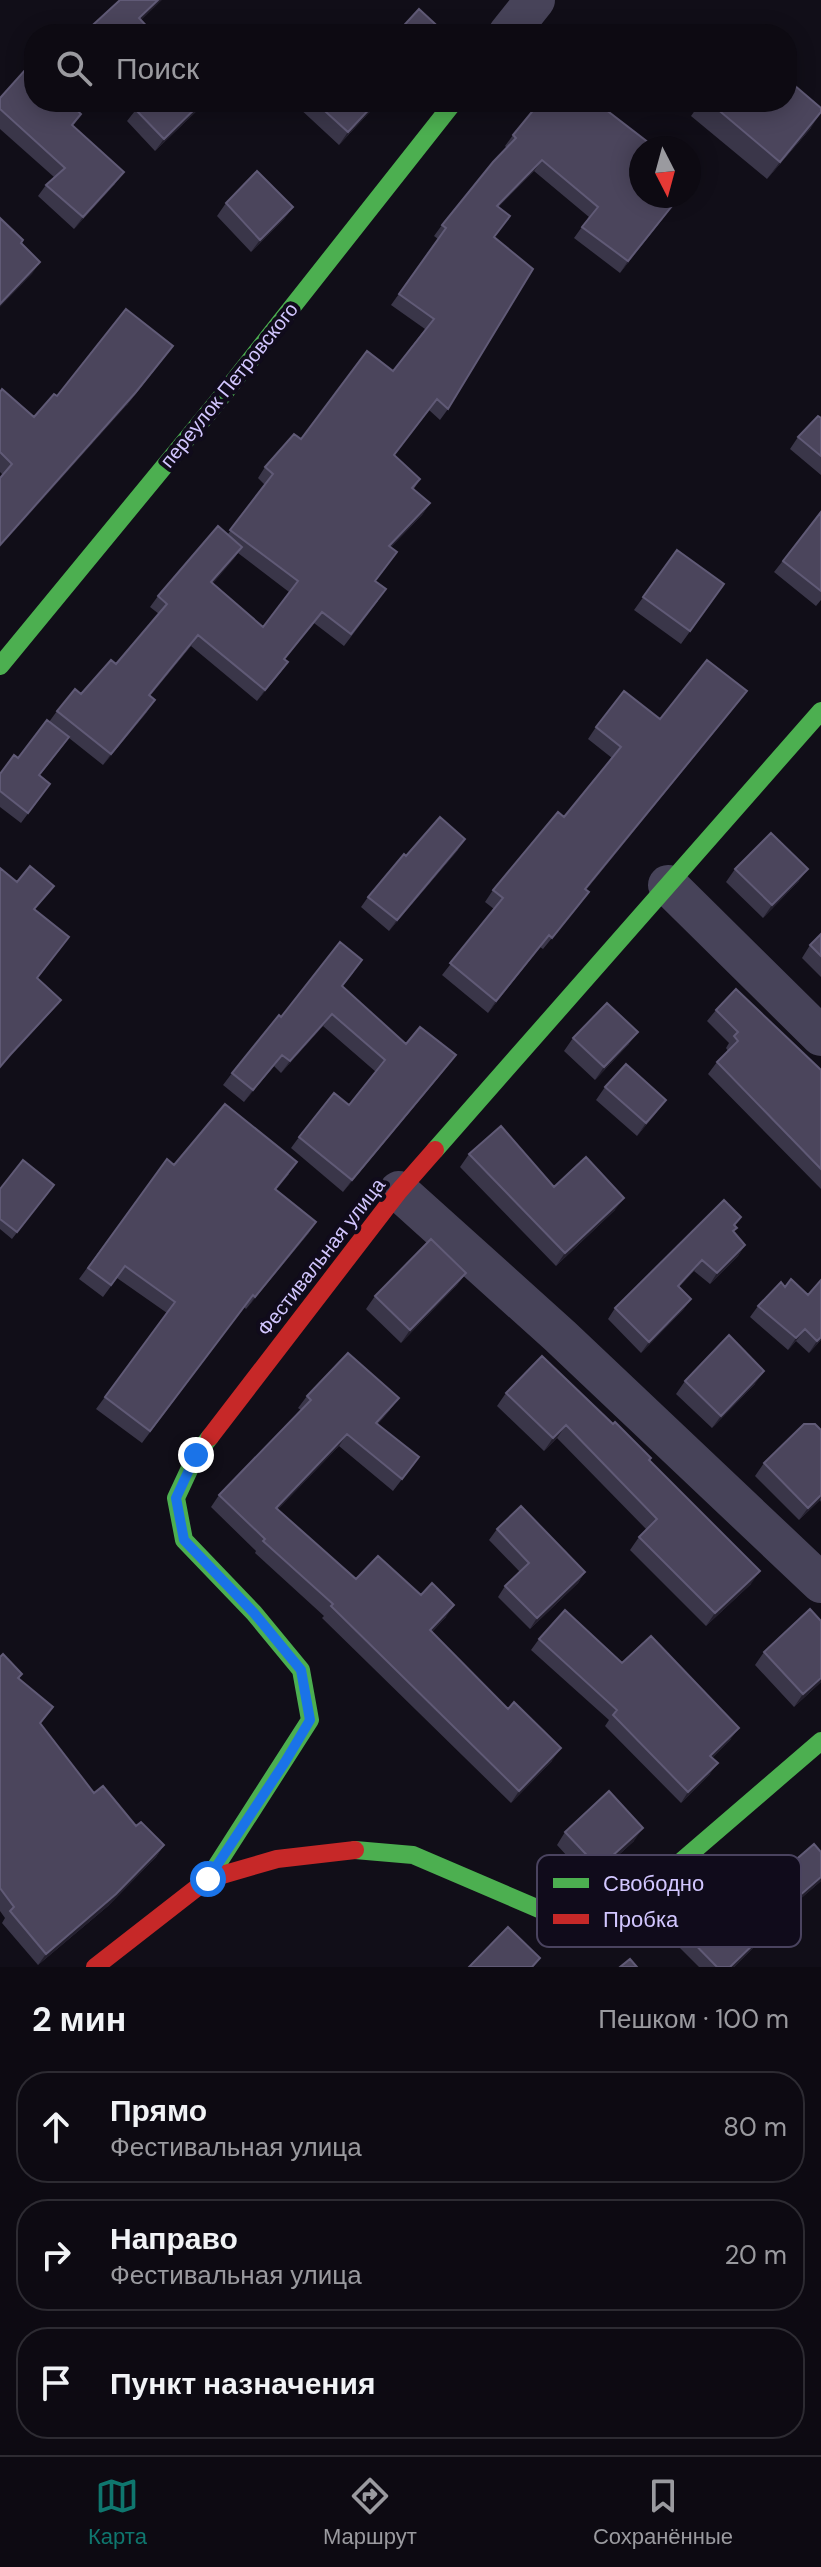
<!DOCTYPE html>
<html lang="ru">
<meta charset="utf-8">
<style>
:root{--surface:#0d0a12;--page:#1b1820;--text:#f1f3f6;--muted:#9a9a9f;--line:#2d2b32;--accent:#0f766e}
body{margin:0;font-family:"DM Sans",sans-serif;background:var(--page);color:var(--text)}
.compass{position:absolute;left:629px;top:136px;width:72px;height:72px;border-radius:50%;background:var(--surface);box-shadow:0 4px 20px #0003;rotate:174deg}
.stop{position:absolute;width:24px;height:24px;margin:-18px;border:6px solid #1a73e8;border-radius:50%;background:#fff}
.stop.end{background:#1a73e8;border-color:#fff;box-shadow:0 2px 8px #0008}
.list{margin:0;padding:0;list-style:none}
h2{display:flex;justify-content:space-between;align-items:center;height:104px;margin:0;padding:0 32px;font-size:34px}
h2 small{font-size:26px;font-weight:400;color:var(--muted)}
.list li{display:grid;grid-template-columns:52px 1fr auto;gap:24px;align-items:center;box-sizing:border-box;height:112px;margin:0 16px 16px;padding:0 16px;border:2px solid var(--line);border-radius:32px}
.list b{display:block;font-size:30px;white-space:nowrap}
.list p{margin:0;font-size:26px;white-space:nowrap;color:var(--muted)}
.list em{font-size:26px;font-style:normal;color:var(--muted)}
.icon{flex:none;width:44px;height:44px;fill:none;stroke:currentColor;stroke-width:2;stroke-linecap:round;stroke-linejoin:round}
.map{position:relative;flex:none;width:821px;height:1967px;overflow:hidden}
.search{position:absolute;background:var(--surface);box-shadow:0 4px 20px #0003;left:24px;right:24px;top:24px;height:88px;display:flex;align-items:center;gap:20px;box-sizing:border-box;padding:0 28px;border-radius:32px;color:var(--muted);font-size:30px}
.sheet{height:488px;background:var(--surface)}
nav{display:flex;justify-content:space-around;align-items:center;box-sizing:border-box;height:112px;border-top:2px solid var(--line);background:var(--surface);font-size:22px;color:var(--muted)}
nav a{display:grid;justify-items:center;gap:4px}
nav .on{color:var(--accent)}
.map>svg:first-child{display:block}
</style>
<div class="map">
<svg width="821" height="1967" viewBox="0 0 821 1967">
<rect width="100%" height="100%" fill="#110e18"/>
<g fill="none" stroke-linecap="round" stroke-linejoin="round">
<path stroke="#474359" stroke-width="40" d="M508 34 535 0
M668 885 821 1036
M399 1191 560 1336 821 1583"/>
<path stroke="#4caf50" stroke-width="18" d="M0 666 218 401 454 102
M435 1150 821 711
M355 1850 413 1855 539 1909 583 1923 627 1908 821 1741
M208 1879 310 1720 301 1670 254 1613 184 1540 176 1498 196 1455 210 1437"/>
<path stroke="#c62828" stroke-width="18" d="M210 1437 399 1191 435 1150
M95 1967 208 1879 277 1859 355 1850"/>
</g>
<path fill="#3a3649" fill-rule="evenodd" d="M0 98 73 126 115 184 74 229 38 196 46 185 54 177 0 129Z
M133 102H206L155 151 127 121 138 107Z
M301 102H379L339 145 298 107Z
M701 102H787L811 128 767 179 691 116Z
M606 109 641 154 631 166 668 212 620 273 574 238 589 217 534 171 498 207 494 237 448 409 440 420 429 410 394 455 420 479 414 489 430 503 422 515 391 547 375 581 378 601 344 646 314 623 284 659 288 662 280 673 257 701 191 646 150 696 147 712 103 765 69 738 40 775 50 784 21 823 0 807V774L18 758 49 722 57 711 81 694 116 664 159 614 150 607 158 596 228 534 265 485 258 478 265 467 301 439 393 371 425 329 391 305 438 239 434 236 442 225 507 148 505 146 513 135ZM238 553 289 592 263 627 213 583Z
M226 203 293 207 284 219 251 252 217 216Z
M173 346 127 405 3 475 0 472V392L34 417 57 396Z
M821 418V475L790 449 798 437Z
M821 512V600L816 606 774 572Z
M677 550 724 584 681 644 634 610Z
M747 691 586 890 580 904 543 949 540 947 488 1013 442 975 494 909 485 902 493 890 564 817 612 758 588 739 596 727 660 719Z
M458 850 389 931 361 907 368 897 406 856Z
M735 869 799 881 763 918 726 882Z
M821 934V977L802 958 810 945Z
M354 972 342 987 406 1044 447 1067 343 1192 291 1148 299 1137 349 1105 376 1072 323 1026 281 1073 274 1066 244 1102 223 1085 232 1073 281 1017Z
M716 1010 821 1070V1189L708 1074 717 1062 728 1051 726 1048 729 1043 707 1021Z
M573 1038 629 1044 595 1080 564 1051Z
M605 1087 657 1112 637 1136 596 1100Z
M469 1154 554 1187 615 1210 556 1266 460 1167Z
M167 1159 174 1165 289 1174 276 1190 316 1222 308 1234 246 1309 244 1307 142 1443 96 1409 167 1313 117 1278 103 1297 79 1279Z
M54 1185 12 1239 0 1229V1189Z
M735 1226 734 1232 745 1245 738 1256 710 1284 694 1271 679 1287 691 1299 683 1310 641 1353 608 1319 615 1308Z
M466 1273 457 1285 401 1343 366 1309 375 1296Z
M821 1280V1340L809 1353 796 1341 788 1350 750 1317 758 1306 785 1287 808 1295Z
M685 1381 755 1384 712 1428 676 1394Z
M506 1393 650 1460 751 1584 706 1626 630 1550 639 1537 647 1530 557 1438 544 1451 497 1406Z
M307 1396 390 1410 378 1424 419 1457 393 1491 339 1446 278 1509 356 1579 446 1617 432 1632 552 1761 511 1803 322 1618 324 1616 255 1553 256 1551 211 1507 219 1495 301 1410 298 1408Z
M821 1430V1502L820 1500 799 1520 755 1476 764 1463Z
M497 1529 585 1572 578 1583 530 1629 498 1597 505 1586 520 1572 489 1540Z
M539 1639 622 1663 731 1739 712 1758 710 1774 681 1803 605 1726 609 1720 531 1650Z
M764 1652 821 1682 794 1707 755 1665Z
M0 1657 22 1674 19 1679 41 1724 94 1793 136 1826 164 1845 156 1857 108 1906 38 1965 2 1923 5 1918 0 1911Z
M565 1832 634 1841 590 1881 557 1845Z
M821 1852V1881L762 1932 756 1945 734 1967H699L670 1938 678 1927 739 1909Z"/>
<path fill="#231f2d" d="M158 0H162L131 30 139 18Z
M202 102H206L155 151 164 139Z
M376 102H379L339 145 348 132Z
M821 112 811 128 767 179 780 162Z
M542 160 534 171 489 217 497 206Z
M124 172 115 184 74 229 83 217Z
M676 201 668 212 620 273 628 261Z
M293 207 284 219 251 252 260 240Z
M40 262 32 274 0 307V304Z
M173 346 127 405 0 547V545Z
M430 503 422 515 381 557 389 546Z
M242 547 234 559 204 594 211 582Z
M198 635 191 646 141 706 149 695Z
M288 662 280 673 257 701 265 690Z
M747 691 739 702 577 901 585 889Z
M155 700 147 712 103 765 111 754Z
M465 839 458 850 389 931 397 920Z
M808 869 799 881 763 918 772 905Z
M549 935 540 947 488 1013 496 1001Z
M61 1000 52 1011 0 1068 10 1055Z
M332 1014 323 1026 281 1073 290 1061Z
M638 1032 629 1044 595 1080 604 1067Z
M282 1055 274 1066 244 1102 253 1090Z
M456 1055 447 1067 343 1192 352 1180Z
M666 1100 657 1112 637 1136 646 1123Z
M624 1198 615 1210 556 1266 565 1253Z
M316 1222 308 1234 246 1309 255 1297Z
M745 1245 738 1256 710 1284 717 1273Z
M702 1260 694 1271 670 1297 678 1286Z
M466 1273 457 1285 401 1343 410 1330Z
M691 1299 683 1310 641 1353 649 1342Z
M805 1329 796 1341 788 1350 796 1338Z
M821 1337V1340L809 1353 817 1341Z
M764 1371 755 1384 712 1428 721 1416Z
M399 1398 390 1410 368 1435 376 1423Z
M566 1425 557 1438 544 1451 553 1438Z
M347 1434 339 1446 268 1520 276 1508Z
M821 1495 820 1500 799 1520 808 1508Z
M760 1571 751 1584 706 1626 715 1613Z
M585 1572 578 1583 530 1629 537 1618Z
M454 1605 446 1617 422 1642 430 1630Z
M821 1678V1682L794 1707 803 1694Z
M739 1728 731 1739 703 1767 710 1756Z
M561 1748 552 1761 511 1803 519 1791Z
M718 1763 710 1774 681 1803 688 1792Z
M643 1828 634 1841 590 1881 599 1868Z
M164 1845 156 1857 108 1906 38 1965 46 1954Z
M821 1877V1881L752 1941 760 1930Z
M764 1934 756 1945 734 1967H730Z"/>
<path fill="#4b455c" stroke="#605a76" stroke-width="2" d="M120 0H158L139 18 154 34H83Z
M419 9 446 34H396Z
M34 60V102H68L81 114 72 125 124 172 83 217 46 185 65 168 0 109V98Z
M787 79 821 108V112L780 162 709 102H787Z
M143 102H202L164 139 135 109Z
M315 102H376L348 132Z
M540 102H610L605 109 649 143 645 148H641V153L631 166 641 174V196H669L676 201 628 261 582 227 598 207 542 160 497 206 510 216 494 237 533 269 448 409 437 399 394 455 420 479 412 488 430 503 389 546 397 552 375 581 386 589 351 634 322 612 284 659 288 662 265 690 198 635 149 695 155 700 111 754 57 711 75 689 81 694 111 660 116 664 167 604 158 596 218 526 242 547 211 582 263 627 298 581 230 530 273 474 265 467 294 434 301 439 367 351 393 371 434 319 399 294 446 228 442 225 493 162 516 138 513 135Z
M257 171 293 207 260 240 226 203Z
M0 218 23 240 21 243 40 262 0 304Z
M126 309 173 346 136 392 0 545V478L12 464 0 452V392L2 389 34 417 54 394 57 396Z
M818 416 821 418V456L798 437Z
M821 512V591L783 561Z
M677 550 724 584 690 631 643 597Z
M707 660 747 691 585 889 589 892 552 938 549 935 496 1001 450 963 503 898 493 890 558 812 564 817 621 747 596 727 624 691 660 719Z
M47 720 69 737 39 775 50 784 28 813 0 791V774L14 755 18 758Z
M440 817 465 839 397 920 368 897 404 854 406 856Z
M771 833 808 869 772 905 735 869Z
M30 866 54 886 34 909 69 937 37 978 61 1000 10 1055 0 1067V868L17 882Z
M821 934V956L810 945Z
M340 942 362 960 342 986 406 1044 420 1027 456 1055 352 1180 299 1137 334 1093 349 1105 385 1060 332 1014 290 1061 282 1055 253 1090 232 1073 279 1015 281 1017Z
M736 989 821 1070V1169L717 1062 738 1041 734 1036 738 1032 716 1010Z
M607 1003 638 1032 604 1067 573 1038Z
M626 1064 666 1100 646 1123 605 1087Z
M225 1104 297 1162 275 1189 316 1222 255 1297 253 1295 150 1431 105 1397 175 1302 125 1266 111 1285 88 1268 167 1159 174 1165Z
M501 1126 554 1187 586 1157 624 1198 565 1253 469 1154Z
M23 1160 54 1185 17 1232 0 1219V1189Z
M724 1200 741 1217 734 1225 737 1228 733 1231 745 1245 717 1273 702 1260 678 1286 691 1299 649 1342 615 1308Z
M431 1239 466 1273 410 1330 375 1296Z
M791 1279 808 1295 821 1280V1337L817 1341 805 1329 796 1338 758 1306 781 1282 785 1287Z
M729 1335 764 1371 721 1416 685 1381Z
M348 1353 399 1398 376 1423 419 1457 402 1479 347 1434 276 1508 356 1579 378 1556 421 1595 432 1583 454 1605 430 1630 508 1709 514 1702 561 1748 519 1791 331 1606 333 1604 263 1541 265 1539 219 1495 311 1400 307 1396Z
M542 1356 613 1424 615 1422 651 1458 649 1460 760 1571 715 1613 639 1537 657 1519 566 1425 553 1438 506 1393Z
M804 1424H815L821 1430V1495L808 1508 764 1463Z
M521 1506 585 1572 537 1618 505 1586 529 1563 497 1529Z
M810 1609 821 1621V1678L803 1694 764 1652Z
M565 1610 622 1663 651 1636 739 1728 710 1756 718 1763 688 1792 613 1715 617 1710 539 1639Z
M3 1654 22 1674 18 1678 53 1707 40 1723 94 1793 103 1786 136 1826 141 1822 164 1845 116 1894 46 1954 10 1911 14 1907 0 1888V1657Z
M609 1791 643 1828 599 1868 565 1832Z
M814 1844 821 1852V1877L760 1930 764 1934 730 1967H717L678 1927 718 1888 739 1909Z
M508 1927 540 1958 532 1967H469Z
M630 1959 637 1967H620Z"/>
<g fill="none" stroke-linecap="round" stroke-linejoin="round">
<path stroke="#1a73e8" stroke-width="10" d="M196 1455 176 1498 184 1540 254 1613 301 1670 310 1720 285 1762 208 1879"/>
</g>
<g text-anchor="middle" stroke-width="8" stroke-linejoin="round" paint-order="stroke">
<g font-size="20" fill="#d2c6ff" stroke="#100b1b">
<text transform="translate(229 385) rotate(-51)" y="7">переулок Петровского</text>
<text transform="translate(321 1257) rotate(-52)" y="7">Фестивальная улица</text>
</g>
</g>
<rect x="537" y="1855" width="264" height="92" rx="12" fill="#100b1b" stroke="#4a435f" stroke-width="2"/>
<rect x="553" y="1878" width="36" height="10" fill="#4caf50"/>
<rect x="553" y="1914" width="36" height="10" fill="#c62828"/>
<g font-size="22" fill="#d2c6ff">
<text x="603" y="1891">Свободно</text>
<text x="603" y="1927">Пробка</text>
</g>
</svg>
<svg class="compass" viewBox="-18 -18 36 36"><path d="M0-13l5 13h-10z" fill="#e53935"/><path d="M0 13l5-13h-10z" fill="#9a9a9f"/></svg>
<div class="stop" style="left:208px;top:1879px"></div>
<div class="stop end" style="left:196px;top:1455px"></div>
<div class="search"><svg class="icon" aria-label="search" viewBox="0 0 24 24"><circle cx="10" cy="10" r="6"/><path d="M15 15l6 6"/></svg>Поиск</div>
</div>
<section class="sheet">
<h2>2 мин<small>Пешком · 100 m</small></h2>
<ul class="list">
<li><svg class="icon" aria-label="ahead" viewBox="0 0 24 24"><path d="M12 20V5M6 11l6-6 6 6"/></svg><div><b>Прямо</b><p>Фестивальная улица</p></div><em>80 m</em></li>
<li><svg class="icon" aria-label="right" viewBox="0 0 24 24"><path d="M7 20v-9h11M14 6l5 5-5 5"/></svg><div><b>Направо</b><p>Фестивальная улица</p></div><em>20 m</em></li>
<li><svg class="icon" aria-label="arrive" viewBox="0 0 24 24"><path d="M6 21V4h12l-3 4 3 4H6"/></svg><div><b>Пункт назначения</b></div></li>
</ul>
</section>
<nav>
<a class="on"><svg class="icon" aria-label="map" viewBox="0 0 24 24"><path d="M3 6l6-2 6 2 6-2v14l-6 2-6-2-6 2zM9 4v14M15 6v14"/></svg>Карта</a>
<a><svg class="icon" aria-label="directions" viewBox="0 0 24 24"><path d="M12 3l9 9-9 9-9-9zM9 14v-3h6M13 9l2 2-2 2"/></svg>Маршрут</a>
<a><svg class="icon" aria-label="saved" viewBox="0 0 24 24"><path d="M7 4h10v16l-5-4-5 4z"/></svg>Сохранённые</a>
</nav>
